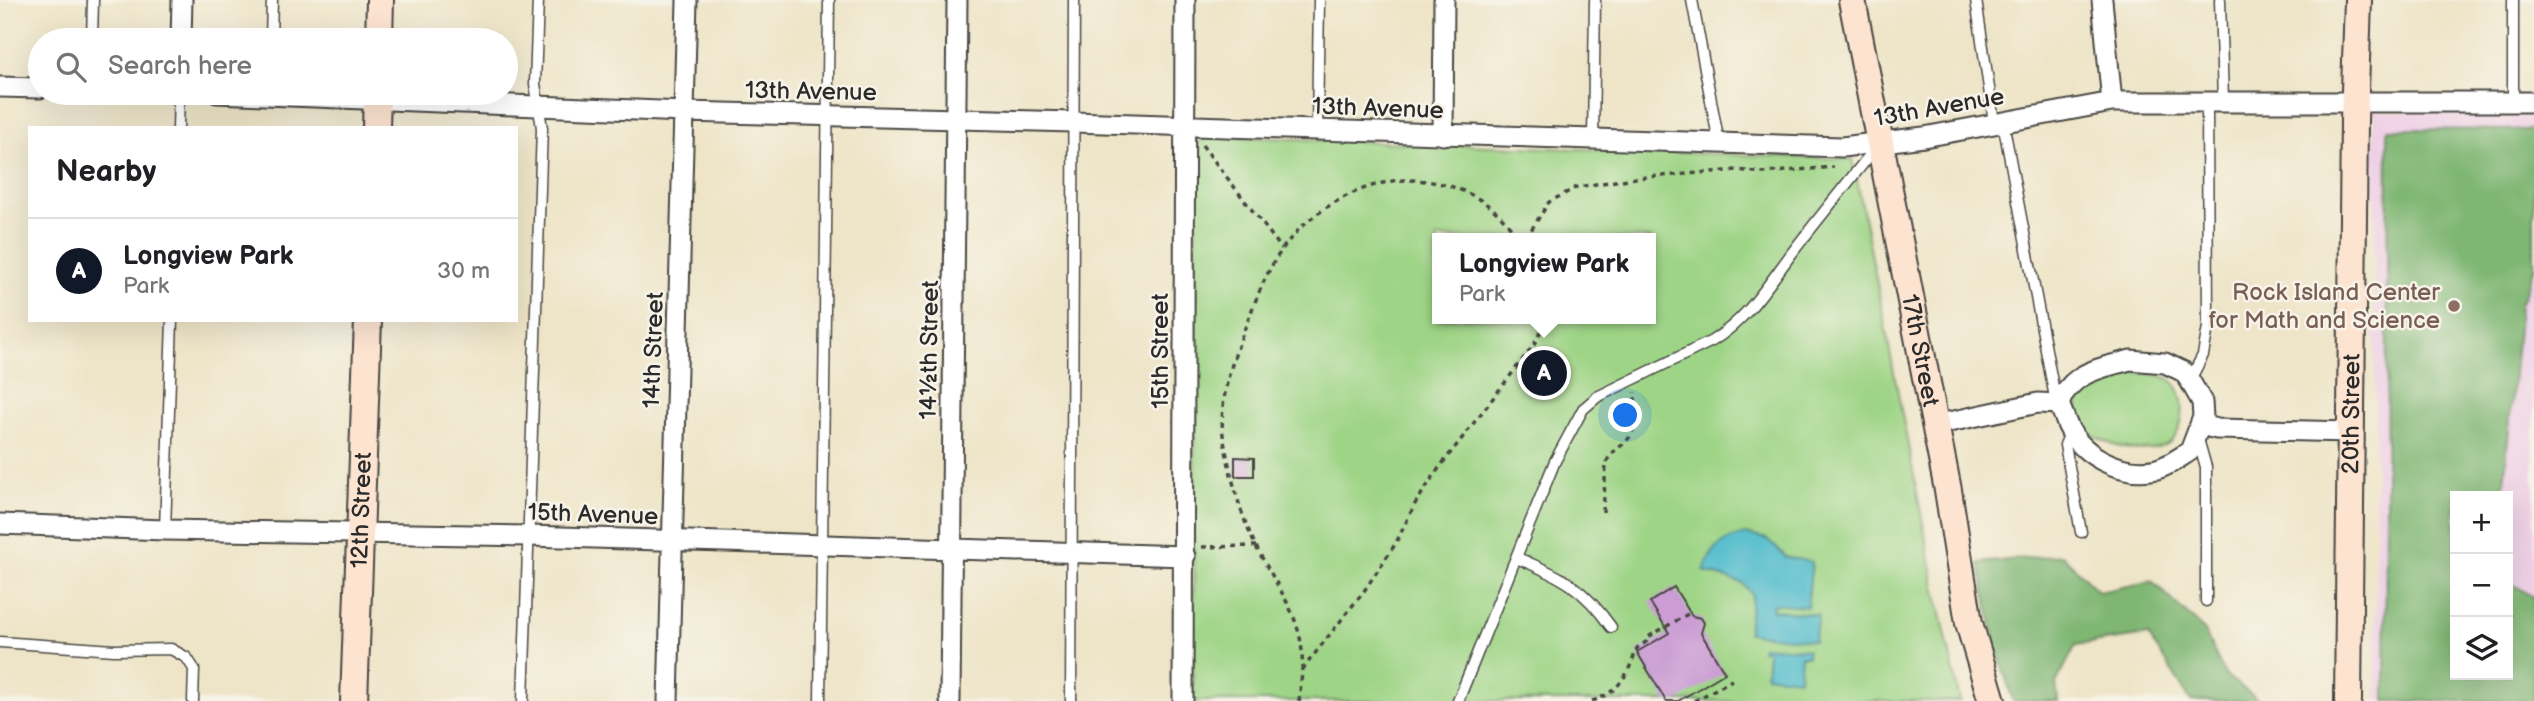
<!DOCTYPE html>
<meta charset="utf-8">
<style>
:root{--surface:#fff;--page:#f6f6f6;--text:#202124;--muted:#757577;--line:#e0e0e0;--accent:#111827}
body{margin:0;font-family:"Balsamiq Sans",sans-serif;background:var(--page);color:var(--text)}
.controls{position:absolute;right:21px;bottom:21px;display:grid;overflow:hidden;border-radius:0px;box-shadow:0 7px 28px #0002}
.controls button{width:63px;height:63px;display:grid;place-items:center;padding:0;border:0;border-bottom:2px solid var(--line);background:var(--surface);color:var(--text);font:35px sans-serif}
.you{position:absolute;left:1626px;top:416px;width:24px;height:24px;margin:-18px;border:5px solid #fff;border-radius:50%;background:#1a73e8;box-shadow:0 0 0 10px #1a73e833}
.badge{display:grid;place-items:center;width:46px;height:46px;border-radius:50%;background:var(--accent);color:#fff;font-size:23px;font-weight:700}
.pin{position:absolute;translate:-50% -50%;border:4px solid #fff;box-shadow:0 2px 7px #0006}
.popup{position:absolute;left:1432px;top:233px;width:224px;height:91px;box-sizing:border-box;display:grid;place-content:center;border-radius:0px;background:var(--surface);filter:drop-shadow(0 2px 5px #0005);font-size:23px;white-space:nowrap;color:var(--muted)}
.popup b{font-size:26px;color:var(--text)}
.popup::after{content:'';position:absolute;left:50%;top:100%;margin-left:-14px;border:14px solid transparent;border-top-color:var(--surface)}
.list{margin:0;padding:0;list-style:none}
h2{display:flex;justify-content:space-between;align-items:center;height:91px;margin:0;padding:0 28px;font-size:30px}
h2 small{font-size:23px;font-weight:400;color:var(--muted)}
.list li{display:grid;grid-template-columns:46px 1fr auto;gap:21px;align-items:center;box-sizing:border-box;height:105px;padding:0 28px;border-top:2px solid var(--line)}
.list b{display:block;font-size:26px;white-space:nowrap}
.list p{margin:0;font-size:23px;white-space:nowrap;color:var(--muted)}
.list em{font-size:23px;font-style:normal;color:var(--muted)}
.icon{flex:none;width:38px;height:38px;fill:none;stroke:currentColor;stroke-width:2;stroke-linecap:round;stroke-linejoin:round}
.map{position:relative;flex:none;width:2534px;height:701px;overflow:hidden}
.search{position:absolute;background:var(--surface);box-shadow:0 7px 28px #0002;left:28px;top:28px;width:490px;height:77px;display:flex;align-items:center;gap:18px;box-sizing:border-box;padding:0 24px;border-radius:38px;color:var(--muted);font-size:26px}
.panel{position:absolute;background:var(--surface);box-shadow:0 7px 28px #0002;left:28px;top:126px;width:490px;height:196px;border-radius:0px}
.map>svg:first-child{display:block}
</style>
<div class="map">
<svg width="2534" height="701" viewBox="0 0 2534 701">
<rect width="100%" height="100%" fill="#f7f3e8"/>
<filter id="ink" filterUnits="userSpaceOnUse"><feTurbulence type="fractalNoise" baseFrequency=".0143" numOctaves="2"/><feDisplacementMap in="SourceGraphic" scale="14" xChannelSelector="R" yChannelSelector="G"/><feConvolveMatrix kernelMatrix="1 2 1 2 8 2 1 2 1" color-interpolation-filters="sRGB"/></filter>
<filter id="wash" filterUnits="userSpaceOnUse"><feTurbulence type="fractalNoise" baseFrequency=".00686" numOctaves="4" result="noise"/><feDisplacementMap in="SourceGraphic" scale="28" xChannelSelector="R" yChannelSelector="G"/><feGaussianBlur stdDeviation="1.57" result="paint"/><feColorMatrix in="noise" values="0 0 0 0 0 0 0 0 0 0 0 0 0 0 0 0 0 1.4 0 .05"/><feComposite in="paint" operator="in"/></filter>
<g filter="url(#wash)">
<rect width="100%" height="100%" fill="#eee5c8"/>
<path fill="#efd0e6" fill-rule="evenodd" d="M2374 111 2534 115V701H2376ZM2455 496H2508V675H2455Z"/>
<path fill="#9dd485" stroke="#648058" stroke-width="2" fill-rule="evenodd" d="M1210 136 1853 159 1935 586 1960 701H1193L1196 145 1199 141ZM1437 238H1651V319H1437Z
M2120 372C2135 373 2156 372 2169 379 2188 390 2186 429 2170 442 2141 465 2055 434 2083 393 2091 381 2108 377 2120 372Z"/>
<path fill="#7eb672" stroke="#54704e" stroke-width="2" d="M2388 129 2534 130V269L2520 305 2503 496H2455V675H2508V549L2512 584 2534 597V701H2385Z
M2062 555 2099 592 2152 581 2204 630 2225 675 2260 701H2191L2148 635 2076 645 2056 683 2058 701H2013L1997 650 1979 563Z"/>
<path fill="#50bccc" stroke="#3e747c" stroke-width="2" d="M1746 534 1767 539 1786 557 1812 562 1807 607 1773 604 1772 610 1818 615 1814 641 1748 633 1752 594 1742 583 1704 571C1711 548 1723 539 1746 534Z
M1763 646 1808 650 1807 656H1801L1799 679 1766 675 1768 651 1762 650Z"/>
<g id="blocks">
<path fill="#cb9dd4" d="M1235 457 1254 458V476H1235Z
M1674 587 1692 616 1701 618 1704 623 1701 633 1725 673 1678 701H1666L1637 652 1669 633 1650 602Z"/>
</g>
</g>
<g filter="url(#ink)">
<use href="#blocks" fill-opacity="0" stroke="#484743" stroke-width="2"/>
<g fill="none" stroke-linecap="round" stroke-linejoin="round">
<g stroke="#484743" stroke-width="13">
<path id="lane" d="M1692 0 1719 143
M1976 0 1994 122
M2220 0 2223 101
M92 40 93 0
M271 40 272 0
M2513 102V0
M2003 122 2056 403
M178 128 179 93
M1317 130 1319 0
M1593 140 1595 0
M2190 380 2203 355 2208 327 2207 101
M2070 433 2065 445 2081 532
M2198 439 2206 467V601
M165 530 172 320
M1517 558C1561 576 1583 587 1611 627
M0 642 114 650 171 649 187 658 194 669 193 701
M523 701 542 128 535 84 538 0
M820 701 829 0
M1071 701 1074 0
M1458 701 1555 461 1583 409 1597 397 1712 341C1749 318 1769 283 1795 249 1822 214 1850 180 1877 146"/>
</g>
<g stroke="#484743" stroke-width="23">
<path id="street" d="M2102 0 2112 102
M181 40 182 0
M0 87 40 88
M217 93 685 112 1073 122 1842 147 1924 137 2112 102H2534
M1443 135 1444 0
M2130 360 2165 363 2184 372 2190 381 2202 402 2203 417 2190 451C2180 457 2169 466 2157 469 2120 477 2077 454 2065 419 2064 415 2060 408 2060 404 2061 394 2072 383 2079 378 2094 368 2113 365 2130 360Z
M1935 425 2038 403 2060 404
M2200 425 2217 429 2351 432
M0 524 165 530 529 536 1185 556
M668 701 687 0
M950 701 957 0
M1183 701 1185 0"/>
</g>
<g stroke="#484743" stroke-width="30">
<g id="secondary">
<path id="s1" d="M1852 0 1948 490 1969 623 1992 701"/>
<path d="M379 40 380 0"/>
<path d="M376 128 377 93"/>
<path id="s2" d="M354 701 368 320"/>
<path id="s3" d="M2348 701 2354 121 2358 0"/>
</g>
</g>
<path stroke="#484743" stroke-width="3.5" stroke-dasharray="5 5" stroke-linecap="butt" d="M1202 145 1282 249
M1526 238 1549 202 1577 187 1635 178 1738 170 1763 173 1834 167
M1603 512 1606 464C1610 451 1621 448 1629 438 1638 425 1635 406 1635 392
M1202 547 1256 546
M1302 670 1364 591 1396 543 1415 504 1439 468 1534 345 1541 330 1542 319
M1299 701C1301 682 1304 662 1301 643 1295 605 1267 572 1252 538 1239 510 1231 476 1225 446 1216 408 1231 363 1245 328 1255 302 1265 274 1281 251 1307 212 1364 179 1411 180 1455 181 1494 200 1518 238
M1592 701C1620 692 1628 674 1637 648L1646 642 1648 637 1688 614
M1694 701 1732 680"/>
<use href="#lane" stroke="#fff" stroke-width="10"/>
<use href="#street" stroke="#fff" stroke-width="19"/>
<use href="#secondary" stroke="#fde4d1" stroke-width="26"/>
</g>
</g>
<circle fill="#8d6e63" stroke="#f7f3e8" stroke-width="2.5" cx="2454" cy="306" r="7"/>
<g text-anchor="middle" stroke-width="5" stroke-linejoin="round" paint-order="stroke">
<g font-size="24" fill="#2b2b2b" stroke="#f7f3e8">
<text transform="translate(811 91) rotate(1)" y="8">13th Avenue</text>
<text transform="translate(1939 107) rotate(-10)" y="8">13th Avenue</text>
<text transform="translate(1378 108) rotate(2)" y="8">13th Avenue</text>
<text transform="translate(653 350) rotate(-88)" y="8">14th Street</text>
<text transform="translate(929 350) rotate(-89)" y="8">14½th Street</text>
<text transform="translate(1160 351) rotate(-90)" y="8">15th Street</text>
<text dy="8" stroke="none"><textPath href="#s1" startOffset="357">17th Street</textPath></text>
<text dy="8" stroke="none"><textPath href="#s3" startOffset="287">20th Street</textPath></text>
<text dy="8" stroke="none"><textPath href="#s2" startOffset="191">12th Street</textPath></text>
<text transform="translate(593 514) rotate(2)" y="8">15th Avenue</text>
</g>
<g font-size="24" fill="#785e54" stroke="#f7f3e8" text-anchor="end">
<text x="2440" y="300">Rock Island Center<tspan x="2440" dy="28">for Math and Science</tspan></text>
</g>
</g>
</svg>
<div class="controls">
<button>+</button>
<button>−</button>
<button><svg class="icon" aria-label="layers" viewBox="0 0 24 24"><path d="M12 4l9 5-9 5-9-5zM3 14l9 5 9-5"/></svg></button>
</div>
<div class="you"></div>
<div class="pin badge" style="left:1544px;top:373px">A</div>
<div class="popup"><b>Longview Park</b>Park</div>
<div class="search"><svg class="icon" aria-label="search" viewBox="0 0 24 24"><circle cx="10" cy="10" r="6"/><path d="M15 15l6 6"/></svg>Search here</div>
<section class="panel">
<h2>Nearby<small></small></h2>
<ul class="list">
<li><span class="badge">A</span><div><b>Longview Park</b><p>Park</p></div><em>30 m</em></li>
</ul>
</section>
</div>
